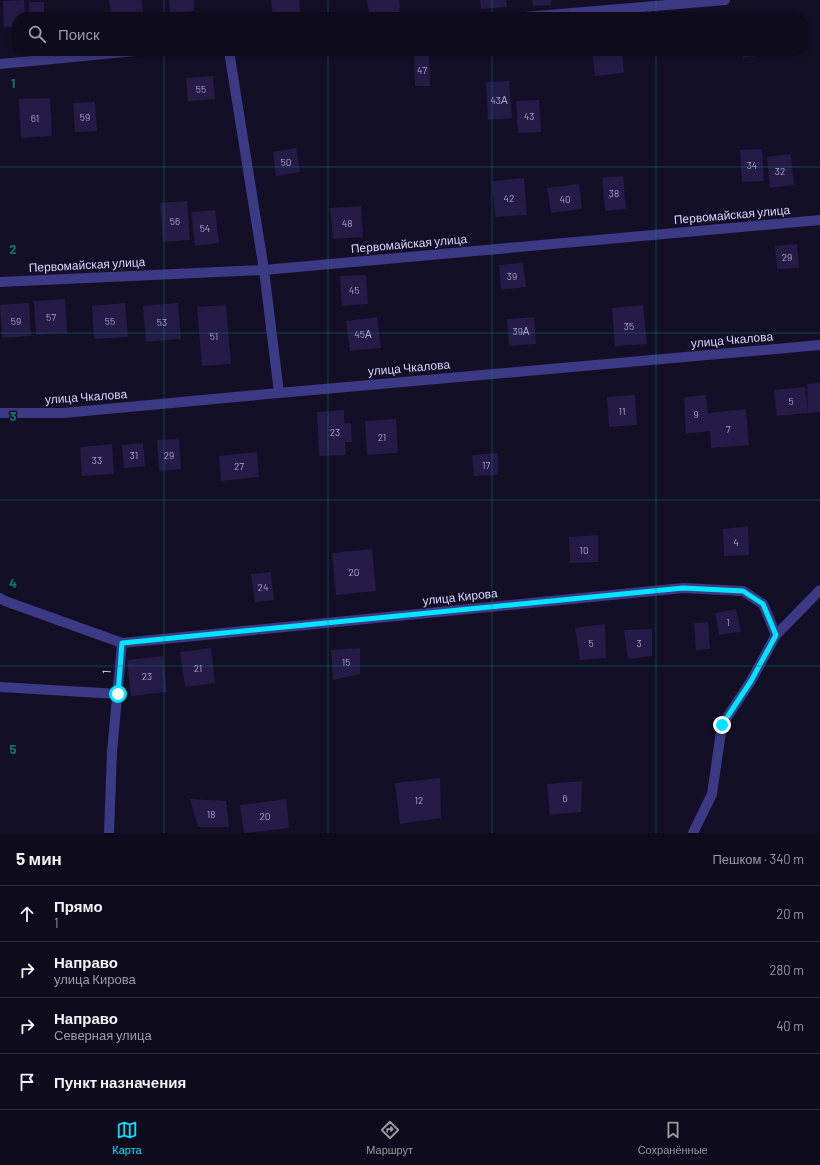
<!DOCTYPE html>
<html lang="ru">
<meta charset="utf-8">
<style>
:root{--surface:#0e0b1c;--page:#171425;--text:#f1f3f6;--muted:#9b9ba3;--line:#2e2b3b;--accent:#00e5ff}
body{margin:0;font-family:Barlow,sans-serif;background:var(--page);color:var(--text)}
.stop{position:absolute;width:12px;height:12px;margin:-9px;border:3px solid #00e5ff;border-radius:50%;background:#fff}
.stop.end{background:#00e5ff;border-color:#fff;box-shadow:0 1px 4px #0008}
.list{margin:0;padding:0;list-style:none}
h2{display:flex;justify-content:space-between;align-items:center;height:52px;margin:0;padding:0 16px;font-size:17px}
h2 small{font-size:13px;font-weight:400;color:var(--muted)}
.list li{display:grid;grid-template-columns:26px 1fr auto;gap:12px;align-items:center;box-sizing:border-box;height:56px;padding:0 16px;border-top:1px solid var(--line)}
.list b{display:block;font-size:15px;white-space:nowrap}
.list p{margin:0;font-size:13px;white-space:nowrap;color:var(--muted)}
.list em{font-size:13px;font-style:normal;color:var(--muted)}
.icon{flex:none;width:22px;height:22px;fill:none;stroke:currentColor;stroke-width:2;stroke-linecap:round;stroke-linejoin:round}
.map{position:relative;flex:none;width:820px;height:833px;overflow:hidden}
.search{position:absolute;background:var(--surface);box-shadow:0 2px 6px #0003;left:12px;right:12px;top:12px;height:44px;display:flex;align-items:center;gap:10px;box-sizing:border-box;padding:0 14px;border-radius:16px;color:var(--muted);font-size:15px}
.sheet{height:276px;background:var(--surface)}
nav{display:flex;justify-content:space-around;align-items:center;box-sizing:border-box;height:56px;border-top:1px solid var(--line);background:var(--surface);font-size:11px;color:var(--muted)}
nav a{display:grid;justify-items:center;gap:2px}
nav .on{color:var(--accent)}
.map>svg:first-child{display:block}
</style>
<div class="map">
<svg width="820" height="833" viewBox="0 0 820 833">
<rect width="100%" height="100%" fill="#130f26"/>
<path fill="#241b47" d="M24 0 25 17H17V27H4L3 1Z
M109 0H142L143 17H111Z
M169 0H194V11L170 13Z
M271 0H299L301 17H273Z
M367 0H399L400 14 370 17Z
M480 0H506L507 7 481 9Z
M532 0H551V5L533 6Z
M29 2H44V17H29Z
M592 51H622L624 73 595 76Z
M742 51H757L758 56 743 58Z
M429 53 430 86H415L414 54Z
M213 76 215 99 188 101 186 78Z
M509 81 512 118 488 120 486 82Z
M50 98 52 136 21 138 19 99Z
M539 100 541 132 518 133 516 101Z
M95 102 97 131 75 132 73 103Z
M296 148 300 172 276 176 273 152Z
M762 149 764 181 742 182 740 150Z
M791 154 794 185 770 188 767 157Z
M623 176 626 209 605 211 602 178Z
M524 178 527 215 495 217 492 181Z
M579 184 582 209 551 213 547 188Z
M187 201 190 240 163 242 160 203Z
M361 206 363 237 333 239 330 208Z
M215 210 219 243 195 246 191 212Z
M797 244 799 268 777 269 775 246Z
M523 263 526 287 501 290 499 265Z
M366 275 368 304 342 306 340 276Z
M65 299 67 333 36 335 34 301Z
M29 303 31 336 2 338 0 305Z
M125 303 128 337 94 339 92 306Z
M178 303 181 339 146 342 143 306Z
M226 305 231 364 202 366 197 307Z
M643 305 647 344 615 346 612 308Z
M377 317 381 348 350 351 346 321Z
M534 317 536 344 509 346 507 319Z
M820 383V412L808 413 807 384Z
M805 387 808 413 777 416 774 390Z
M635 395 637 425 609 427 607 397Z
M706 395 708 413 746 409 749 445 711 448 710 431 686 434 684 397Z
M344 410V423H351L352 442H345L346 455 319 456 317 412Z
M396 419 398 453 367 455 365 421Z
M179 439 181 469 159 471 157 440Z
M143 443 145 466 124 468 122 445Z
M112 444 114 474 82 476 80 447Z
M257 452 259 477 221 481 219 456Z
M498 453V475L474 476 472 455Z
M748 526 749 555 724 556 723 529Z
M598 535V562L570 563 569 537Z
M372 549 376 591 336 595 332 553Z
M271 572 274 600 255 602 251 574Z
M736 609 741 632 719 635 715 613Z
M708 622 710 649 696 650 694 623Z
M605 624 606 658 580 660 575 628Z
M652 629V656L628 659 624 630Z
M211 648 215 683 185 687 180 652Z
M360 648V674L333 680 331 650Z
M163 656 167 692 131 696 127 660Z
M440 778 441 818 400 824 395 783Z
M582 781 581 812 550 815 547 784Z
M190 799 226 801 229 827H198Z
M286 799 289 828 244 833 240 805Z"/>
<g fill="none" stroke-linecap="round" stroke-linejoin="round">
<path stroke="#3d3a85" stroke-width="10" d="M525 17 725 0
M229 51 264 270 279 393
M0 64 136 51
M0 282 264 270 820 220
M0 413H63L279 393 820 345
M0 598 5 601 122 643 112 752 109 833
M122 643 683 588 743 591 763 604 776 635
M0 687 118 694
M693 833 712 794 722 725 751 681 776 635 820 590"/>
</g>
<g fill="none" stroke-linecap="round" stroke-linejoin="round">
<path stroke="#00e5ff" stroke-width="5" d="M118 694 122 643 683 588 743 591 763 604 776 635 751 681 722 725"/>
</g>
<path fill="none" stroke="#0f766e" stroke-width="1" stroke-opacity="0.55" d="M164 0V17M328 0V17M492 0V17M656 0V17M164 51V833M328 51V833M492 51V833M656 51V833M0 167H820M0 333H820M0 500H820M0 666H820"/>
<g text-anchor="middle" stroke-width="3" stroke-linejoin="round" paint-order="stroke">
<g font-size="10" fill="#aca6d1">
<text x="422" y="74">47</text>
<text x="201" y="93">55</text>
<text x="499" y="104">43А</text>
<text x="529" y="120">43</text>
<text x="85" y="121">59</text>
<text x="35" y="122">61</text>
<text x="286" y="166">50</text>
<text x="752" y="169">34</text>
<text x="780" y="175">32</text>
<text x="614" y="197">38</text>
<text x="509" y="202">42</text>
<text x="565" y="203">40</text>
<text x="175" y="225">56</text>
<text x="347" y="227">48</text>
<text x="205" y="232">54</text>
<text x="787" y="261">29</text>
<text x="512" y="280">39</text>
<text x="354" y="294">45</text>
<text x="51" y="321">57</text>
<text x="16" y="325">59</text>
<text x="110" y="325">55</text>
<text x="162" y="326">53</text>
<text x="629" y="330">35</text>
<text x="521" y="335">39А</text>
<text x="363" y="338">45А</text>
<text x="214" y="340">51</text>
<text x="791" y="405">5</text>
<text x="622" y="415">11</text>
<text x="696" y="418">9</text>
<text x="728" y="433">7</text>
<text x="335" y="436">23</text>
<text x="382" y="441">21</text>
<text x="134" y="459">31</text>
<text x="169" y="459">29</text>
<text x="97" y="464">33</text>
<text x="486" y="469">17</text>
<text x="239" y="470">27</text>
<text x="736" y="546">4</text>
<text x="584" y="554">10</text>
<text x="354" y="576">20</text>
<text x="263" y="591">24</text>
<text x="728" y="626">1</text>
<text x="591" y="647">5</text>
<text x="639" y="647">3</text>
<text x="346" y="666">15</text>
<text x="198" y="672">21</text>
<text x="147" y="680">23</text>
<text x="565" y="802">6</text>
<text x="419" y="804">12</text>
<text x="211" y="818">18</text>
<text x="265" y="820">20</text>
</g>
<g font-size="12" fill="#d9d4ff" stroke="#130f26">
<text transform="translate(732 215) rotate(-5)" y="4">Первомайская улица</text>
<text transform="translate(409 244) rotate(-5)" y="4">Первомайская улица</text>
<text transform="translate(87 265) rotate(-3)" y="4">Первомайская улица</text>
<text transform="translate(732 340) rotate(-5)" y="4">улица Чкалова</text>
<text transform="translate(409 368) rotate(-5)" y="4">улица Чкалова</text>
<text transform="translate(86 397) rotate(-4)" y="4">улица Чкалова</text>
<text transform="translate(460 597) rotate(-6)" y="4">улица Кирова</text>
<text transform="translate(107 672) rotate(-85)" y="4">1</text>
</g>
</g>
<g font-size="13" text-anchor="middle" font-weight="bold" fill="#0f766e" stroke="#130f26" stroke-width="3" stroke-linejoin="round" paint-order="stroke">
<text x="13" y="88">1</text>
<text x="13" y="254">2</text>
<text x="13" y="421">3</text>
<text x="13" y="588">4</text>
<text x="13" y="754">5</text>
</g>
</svg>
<div class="stop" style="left:118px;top:694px"></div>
<div class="stop end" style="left:722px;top:725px"></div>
<div class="search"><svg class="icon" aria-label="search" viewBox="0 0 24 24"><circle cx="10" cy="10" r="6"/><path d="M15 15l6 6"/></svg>Поиск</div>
</div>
<section class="sheet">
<h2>5 мин<small>Пешком · 340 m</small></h2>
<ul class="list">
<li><svg class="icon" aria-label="ahead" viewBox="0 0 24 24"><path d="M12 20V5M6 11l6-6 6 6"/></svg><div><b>Прямо</b><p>1</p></div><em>20 m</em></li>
<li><svg class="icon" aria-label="right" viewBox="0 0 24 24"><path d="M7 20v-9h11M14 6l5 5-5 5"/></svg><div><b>Направо</b><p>улица Кирова</p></div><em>280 m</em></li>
<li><svg class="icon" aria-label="right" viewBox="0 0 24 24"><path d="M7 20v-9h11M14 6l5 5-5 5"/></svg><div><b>Направо</b><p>Северная улица</p></div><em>40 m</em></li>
<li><svg class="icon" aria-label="arrive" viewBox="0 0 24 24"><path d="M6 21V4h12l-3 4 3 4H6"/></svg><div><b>Пункт назначения</b></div></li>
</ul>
</section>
<nav>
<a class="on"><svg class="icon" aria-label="map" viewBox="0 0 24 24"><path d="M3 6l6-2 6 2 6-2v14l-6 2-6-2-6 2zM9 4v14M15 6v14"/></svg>Карта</a>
<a><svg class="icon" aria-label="directions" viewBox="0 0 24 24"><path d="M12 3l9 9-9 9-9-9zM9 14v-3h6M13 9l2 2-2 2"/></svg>Маршрут</a>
<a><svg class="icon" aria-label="saved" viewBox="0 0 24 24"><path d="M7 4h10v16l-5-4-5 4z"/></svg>Сохранённые</a>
</nav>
